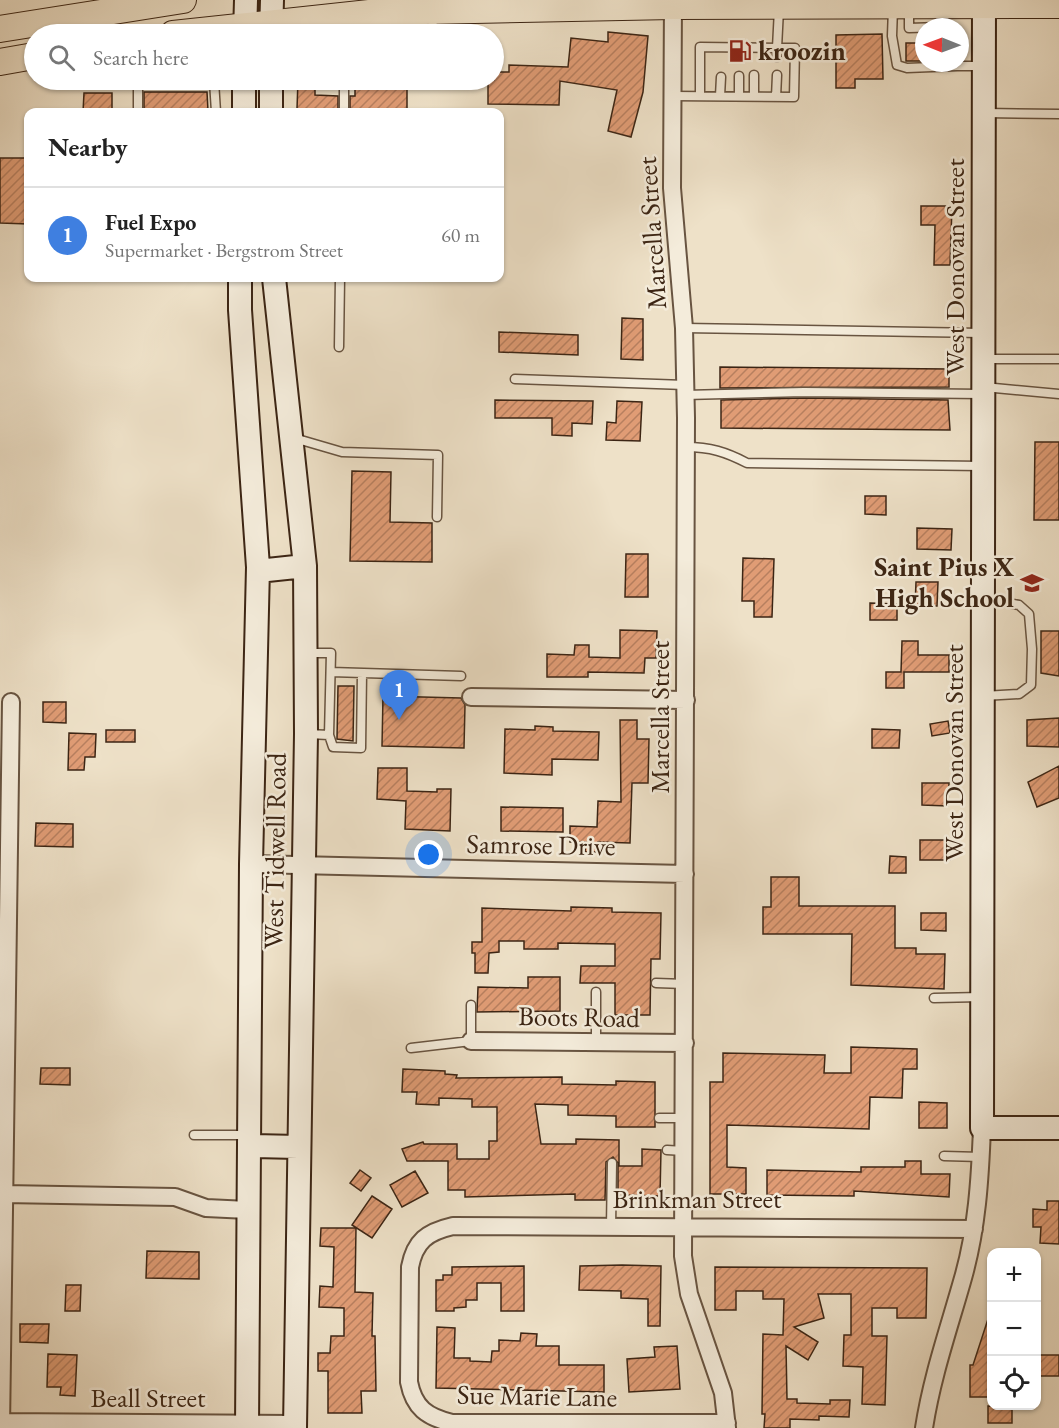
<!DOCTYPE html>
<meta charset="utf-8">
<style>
:root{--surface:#fff;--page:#f6f6f6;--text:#222;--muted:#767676;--line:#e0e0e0;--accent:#d93025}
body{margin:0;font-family:"EB Garamond",serif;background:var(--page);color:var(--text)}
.controls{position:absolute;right:18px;bottom:18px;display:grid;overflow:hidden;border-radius:12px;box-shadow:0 2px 4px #0004}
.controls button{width:54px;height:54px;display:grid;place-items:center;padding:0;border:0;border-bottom:2px solid var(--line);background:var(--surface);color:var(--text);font:30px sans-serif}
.compass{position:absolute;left:915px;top:18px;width:54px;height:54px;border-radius:50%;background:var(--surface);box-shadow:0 2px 4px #0004;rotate:271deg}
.you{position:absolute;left:429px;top:855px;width:21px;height:21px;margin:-15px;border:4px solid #fff;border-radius:50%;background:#1a73e8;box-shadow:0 0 0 9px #1a73e833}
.badge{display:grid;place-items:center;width:39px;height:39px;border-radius:50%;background:var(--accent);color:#fff;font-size:20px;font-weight:700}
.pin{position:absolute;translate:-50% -50px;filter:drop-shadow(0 2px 3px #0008)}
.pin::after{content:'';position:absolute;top:32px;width:21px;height:18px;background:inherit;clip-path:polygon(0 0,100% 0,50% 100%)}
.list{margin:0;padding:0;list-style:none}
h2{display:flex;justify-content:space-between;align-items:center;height:78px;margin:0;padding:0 24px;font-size:26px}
h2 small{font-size:20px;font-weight:400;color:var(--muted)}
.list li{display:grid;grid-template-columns:39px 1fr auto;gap:18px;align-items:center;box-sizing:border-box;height:96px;padding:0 24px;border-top:2px solid var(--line)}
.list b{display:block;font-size:22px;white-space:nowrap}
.list p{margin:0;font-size:20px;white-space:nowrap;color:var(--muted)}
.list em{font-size:20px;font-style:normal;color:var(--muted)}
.icon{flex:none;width:33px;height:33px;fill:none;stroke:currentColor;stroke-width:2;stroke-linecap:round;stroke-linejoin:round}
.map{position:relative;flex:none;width:1059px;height:1428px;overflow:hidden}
.search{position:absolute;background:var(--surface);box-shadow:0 2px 4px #0004;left:24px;top:24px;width:480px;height:66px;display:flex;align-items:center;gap:15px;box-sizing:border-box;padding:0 21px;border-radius:33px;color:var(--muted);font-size:22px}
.panel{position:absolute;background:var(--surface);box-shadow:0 2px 4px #0004;left:24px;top:108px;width:480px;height:174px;border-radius:12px}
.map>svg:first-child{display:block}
</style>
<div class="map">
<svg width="1059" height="1428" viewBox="0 0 1059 1428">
<defs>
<pattern id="building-hatch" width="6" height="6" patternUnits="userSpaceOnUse" patternTransform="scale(1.5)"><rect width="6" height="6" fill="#e09c75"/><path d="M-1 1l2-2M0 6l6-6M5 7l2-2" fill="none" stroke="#b77f5f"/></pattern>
</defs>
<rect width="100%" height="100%" fill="#eee1c8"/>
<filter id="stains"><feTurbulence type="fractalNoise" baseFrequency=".00333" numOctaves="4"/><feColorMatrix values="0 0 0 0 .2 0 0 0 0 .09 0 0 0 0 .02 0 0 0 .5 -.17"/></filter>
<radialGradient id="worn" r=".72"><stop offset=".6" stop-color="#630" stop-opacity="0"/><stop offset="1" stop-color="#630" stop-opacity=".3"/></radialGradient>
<path fill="url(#building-hatch)" stroke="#3c2514" stroke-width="1.5" d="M608 32 648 36 643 92 631 137 608 131 617 90 560 81 559 105 488 104V80H494V72H509V65L568 67 571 38 608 42Z
M882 34 883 79H855V88H836V35Z
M906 43H924V61H906Z
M298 80H315V95L338 96V112H301V109H297Z
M355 80H407V112H350V96H355Z
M144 92H207L208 111H144Z
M84 93H112V112H83Z
M0 158H28V224L0 223Z
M921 206H952L950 265H934L935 225H921Z
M622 318 643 319V360L621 359Z
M499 332 578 335V355L499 352Z
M720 367 949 369V387L720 388Z
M804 398 948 400 950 430 721 428V400Z
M495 400 593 401 592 424 572 423V436L552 435V418H495Z
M617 401 642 402 640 441 606 440 607 422 616 423Z
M1035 442H1059V520H1034Z
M352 471 391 472 390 522 432 523V562L350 561Z
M865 496H886V515L865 514Z
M917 528 952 529 951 550 917 549Z
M626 554H648V597H625Z
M743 558 774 559 772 617H754V601H742Z
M916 582H938L937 606H915Z
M870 603 897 604V620H870Z
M620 630 657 631 656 658H645L644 673 588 672V677H547V654L574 655 575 645H589V657L620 658Z
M1041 631H1059V676L1041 673Z
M902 641H918V655H949V672H904V688H886V672H901Z
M338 686H354L353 741 337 739Z
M383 696 461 698 465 705 464 748 382 746Z
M43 702H66V723L43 722Z
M1059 718V747L1027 746V720Z
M620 720H637V739H649L648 783H632L630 843 598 842 597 852H585L586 842H570V826L597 827 598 801 621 802Z
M948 721 950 733 932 736 930 724Z
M535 726 553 727V731L599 732 598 760 552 759V775L504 773 505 729 535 730Z
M872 729 900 730 899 748H872Z
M106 730H135V742H106Z
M69 733 96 734 95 757H85L84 770H68Z
M1059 766V798L1037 807 1028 782Z
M378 768H407V791L437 792V789H451L450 831 405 829 406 801 377 799Z
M922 783H949L948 806 922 805Z
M501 807 563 808V832L501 831Z
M36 823 73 824V847L35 846Z
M920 840H950V860H920Z
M890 856 906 857V873H889Z
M771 877H799V906H895V948H916V954H945L944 989 851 985 852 934H763V907H771Z
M571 907 612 908V912L661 913 660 959H651L650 1015H615V983H580L581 966H615V944L558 943V949H524V941H499V952L489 953 488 973H475V953H472V942H482V908L571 911Z
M921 913H946V931L921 930Z
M528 977H560V1011L477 1012 478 987 528 988Z
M851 1047 917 1049V1069H903L902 1098 870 1097 869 1129 727 1125V1167L746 1168V1194H710V1082H723V1053L825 1055 824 1073H851Z
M41 1068H70V1085L40 1084Z
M403 1069 445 1071V1074L457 1075 456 1078 562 1077V1084L616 1085V1081L655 1082V1127H616V1116L568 1115V1105L535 1104 541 1144H576V1139L619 1140V1166H642V1149L661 1150 660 1196 618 1195V1163L613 1157 606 1162 605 1200H575V1194L465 1197V1190H448V1161H407L402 1149 423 1142 424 1144H457V1159H489V1141H497V1107H472V1099L439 1098V1105L416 1104 417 1092H402Z
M919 1102 947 1103V1128H919Z
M905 1161H921V1174H950L949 1197 854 1191V1196L767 1195V1170L861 1172V1167H905Z
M360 1170 371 1178 361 1191 350 1183Z
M415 1171 428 1193 402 1207 390 1185Z
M372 1196 392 1209 372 1238 352 1225Z
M1047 1201H1059V1244L1040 1243 1041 1227H1033V1209L1047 1210Z
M321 1228H356L355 1292 373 1293 372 1336H375L376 1391H361L362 1413H328V1371H318V1353H330L331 1336H344V1308L319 1307 320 1286 333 1287 334 1247 320 1246Z
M147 1251 199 1252V1279L146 1278Z
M622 1265 661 1266 660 1326H648V1299L621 1298V1291L579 1290 580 1266Z
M524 1266V1311H501V1283H477V1300H466V1307L454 1308V1311H436V1280H443V1275H452V1267Z
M715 1267 927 1268 926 1318H897V1308H872V1336H887L885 1405 862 1404 863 1367 843 1366 844 1335H851V1294H818L824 1318 794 1327 818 1342 808 1360 786 1346 787 1399H797V1403L830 1404V1400H850L849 1417 819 1416V1420L790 1419V1428H764L765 1414H762L763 1334 783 1335 784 1299H763V1291H736V1310H715Z
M66 1285H81L80 1311H65Z
M989 1316 992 1317V1397H970V1365H973Z
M20 1324H49L48 1343 20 1342Z
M437 1327 455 1328 454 1358H470V1361L491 1362 492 1351H499V1340L520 1341 521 1333 537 1334 536 1346H559V1365H604V1392L436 1388Z
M677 1346 680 1389 629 1392 627 1359 655 1357 654 1347Z
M48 1354 77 1355 75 1396 60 1395 61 1387H47Z
M1036 1355H1059V1376H1036Z
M988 1406 1012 1407V1423H988Z"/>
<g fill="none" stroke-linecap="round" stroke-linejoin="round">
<g stroke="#685441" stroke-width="11">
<path id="lane" d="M893 8 892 36 897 65 907 68 957 66
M909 8V28L940 27
M345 34 346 19
M432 34 433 14
M957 63V66H984
M739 76V96
M138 80V112
M187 80 214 81 216 112
M138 81 187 80
M672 96 794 97 795 48H777V57
M700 96V47L777 48 779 9
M720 96 721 77
M754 96V75
M776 97 777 75
M344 112V80
M985 113 1059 114
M684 328 981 333
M339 347 340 278
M984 359H1059
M515 379 685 385
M984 387 1059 394
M685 395 804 392 982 394
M294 438 342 452 438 455 437 517
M686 447C710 447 726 452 747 463L982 466
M306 653H331L329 735 308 734
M331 672 461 676
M983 696 1019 694 1031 685 1032 649 1029 614 1019 605 986 599
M329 735 333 747 361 748 362 673
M656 983 685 984
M596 992V1043
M934 998 981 997
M411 1048 471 1041V1005
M659 1118H684
M194 1135H248
M667 1150 684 1151
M944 1156 981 1157
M611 1227 612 1163"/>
</g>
<g stroke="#685441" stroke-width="20">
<path id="street" d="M673 0 672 188 684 328 686 418 683 1256 689 1294 723 1393 727 1428
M471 697 686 700
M251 864 685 874
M471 1041 685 1043
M4 1194 175 1197 206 1208 248 1210
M0 1422 295 1424
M727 1423H452C427 1417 414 1408 409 1382L410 1267C415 1241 427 1232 453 1226L974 1229
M1 1428 11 702
M924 1428C932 1376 949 1328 963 1278 977 1229 980 1179 982 1128"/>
</g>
<g stroke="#3c2514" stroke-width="26">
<path id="secondary" d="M984 0 982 1128H1059
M245 34 246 0
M271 34 272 0
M244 112V80
M271 112V80
M240 278V310L258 567 251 864 247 1428
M274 278 305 566 306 734 295 1428
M258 571 305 566
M249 1146 298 1147"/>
</g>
<g stroke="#3c2514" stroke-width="28">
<path id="primary" d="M0 29 183 0
M173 34 378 12 673 6 1059 5
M0 62 34 56"/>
</g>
<use href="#lane" stroke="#f4ecdb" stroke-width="8"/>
<use href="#street" stroke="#f4ecdb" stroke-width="16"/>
<use href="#secondary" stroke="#f4ecdb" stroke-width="22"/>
<use href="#primary" stroke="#eee1c8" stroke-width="26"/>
</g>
<defs>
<g id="fuel-bare" transform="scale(1.8)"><path d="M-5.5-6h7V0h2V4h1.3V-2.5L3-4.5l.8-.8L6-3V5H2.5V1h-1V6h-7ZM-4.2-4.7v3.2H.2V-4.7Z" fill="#8f2418" stroke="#f4ecdb" stroke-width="2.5" paint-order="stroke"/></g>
<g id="school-bare" transform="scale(1.8)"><path d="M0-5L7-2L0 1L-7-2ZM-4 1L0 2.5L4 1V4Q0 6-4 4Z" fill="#8f2418" stroke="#f4ecdb" stroke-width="2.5" paint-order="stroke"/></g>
</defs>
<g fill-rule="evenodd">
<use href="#fuel-bare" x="740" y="51"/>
<use href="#school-bare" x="1032" y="583"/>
</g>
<g text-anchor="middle" stroke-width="5" stroke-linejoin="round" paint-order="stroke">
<g font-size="27" font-weight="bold" fill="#3c2514" stroke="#f4ecdb" text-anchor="start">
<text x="758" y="60">kroozin</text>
<text x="1014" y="576" text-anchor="end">Saint Pius X<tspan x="1014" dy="31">High School</tspan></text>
</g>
<g font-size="27" fill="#3c2514" stroke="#f4ecdb">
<text transform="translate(652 233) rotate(-94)" y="9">Marcella Street</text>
<text transform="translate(955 267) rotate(-90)" y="9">West Donovan Street</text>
<text transform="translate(660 717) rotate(-90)" y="9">Marcella Street</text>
<text transform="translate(954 753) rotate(-90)" y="9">West Donovan Street</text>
<text transform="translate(541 845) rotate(1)" y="9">Samrose Drive</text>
<text transform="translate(275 851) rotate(-89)" y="9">West Tidwell Road</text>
<text transform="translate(579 1017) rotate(1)" y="9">Boots Road</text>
<text x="697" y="1208">Brinkman Street</text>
<text transform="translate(537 1396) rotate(1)" y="9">Sue Marie Lane</text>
<text x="148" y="1407">Beall Street</text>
</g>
</g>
<rect width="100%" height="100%" filter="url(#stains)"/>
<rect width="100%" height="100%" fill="url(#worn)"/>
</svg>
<div class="controls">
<button>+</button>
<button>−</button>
<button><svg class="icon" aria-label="locate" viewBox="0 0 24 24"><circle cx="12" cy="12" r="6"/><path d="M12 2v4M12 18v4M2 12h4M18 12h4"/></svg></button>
</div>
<svg class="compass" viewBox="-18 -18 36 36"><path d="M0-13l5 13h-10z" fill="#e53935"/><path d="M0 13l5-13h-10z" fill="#767676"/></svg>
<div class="you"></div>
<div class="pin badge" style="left:399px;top:720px;background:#3f7fe0">1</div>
<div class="search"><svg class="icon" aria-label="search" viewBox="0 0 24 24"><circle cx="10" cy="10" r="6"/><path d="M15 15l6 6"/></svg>Search here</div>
<section class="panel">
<h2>Nearby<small></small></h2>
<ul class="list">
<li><span class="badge" style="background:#3f7fe0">1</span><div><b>Fuel Expo</b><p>Supermarket · Bergstrom Street</p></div><em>60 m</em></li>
</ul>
</section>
</div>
